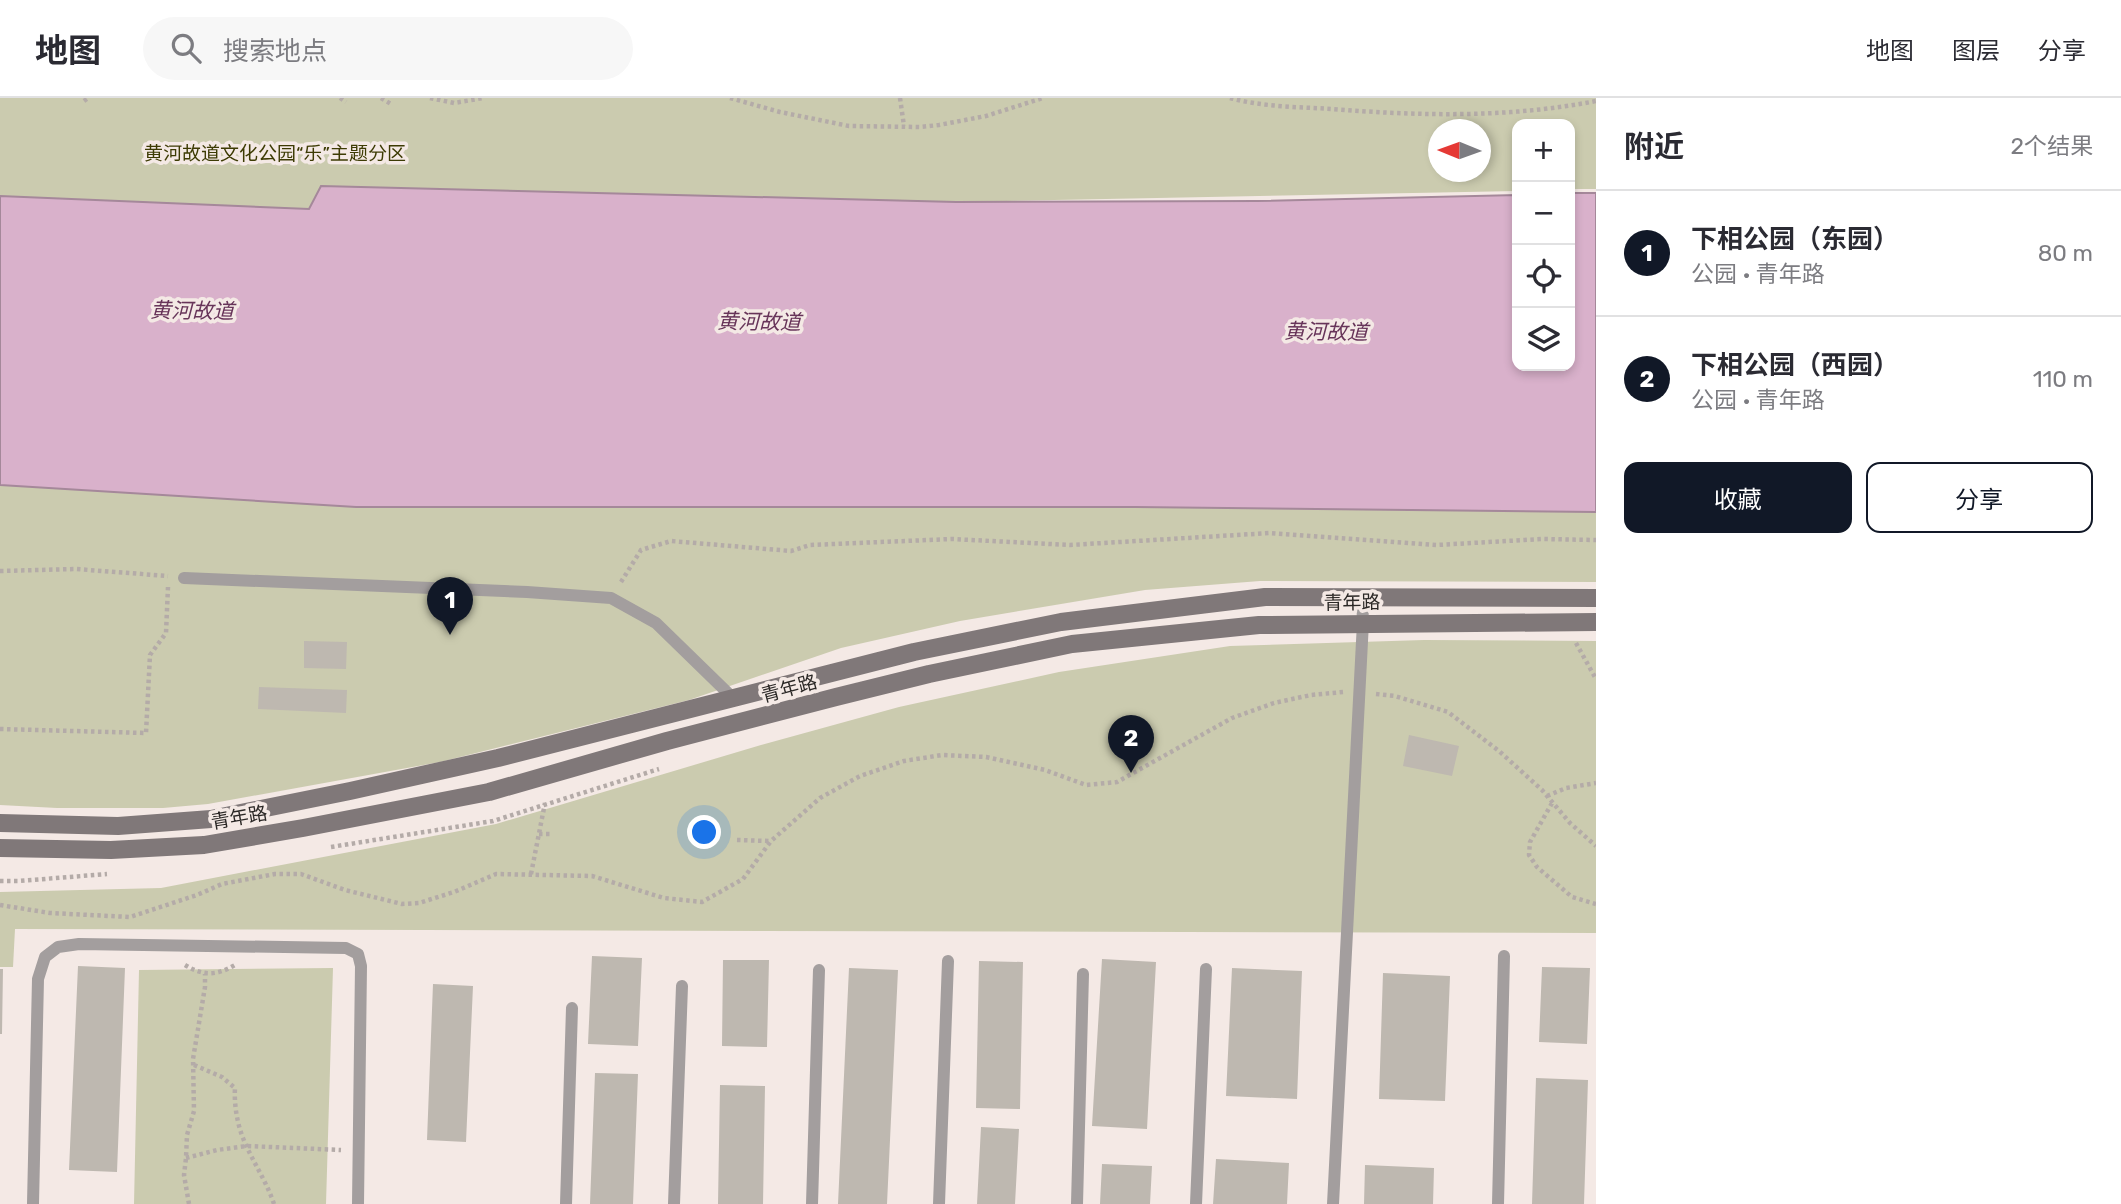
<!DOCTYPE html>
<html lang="zh">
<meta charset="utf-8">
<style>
:root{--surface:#fff;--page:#f7f7f7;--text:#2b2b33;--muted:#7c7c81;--line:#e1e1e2;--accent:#111827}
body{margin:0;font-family:Rubik,"Noto Sans SC",sans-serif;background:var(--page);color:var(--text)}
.controls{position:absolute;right:21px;top:21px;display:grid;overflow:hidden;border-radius:14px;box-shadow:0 4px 10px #0003}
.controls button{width:63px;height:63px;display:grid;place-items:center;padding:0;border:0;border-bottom:2px solid var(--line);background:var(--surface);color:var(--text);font:35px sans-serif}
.compass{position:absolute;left:1428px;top:21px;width:63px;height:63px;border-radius:50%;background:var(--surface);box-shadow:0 4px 10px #0003;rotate:271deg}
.you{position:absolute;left:705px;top:735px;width:24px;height:24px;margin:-18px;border:5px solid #fff;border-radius:50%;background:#1a73e8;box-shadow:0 0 0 10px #1a73e833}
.badge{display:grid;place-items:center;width:46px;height:46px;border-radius:50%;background:var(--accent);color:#fff;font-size:23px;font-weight:700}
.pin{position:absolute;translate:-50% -58px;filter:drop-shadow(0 2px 4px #0008)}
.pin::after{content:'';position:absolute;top:37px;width:24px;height:21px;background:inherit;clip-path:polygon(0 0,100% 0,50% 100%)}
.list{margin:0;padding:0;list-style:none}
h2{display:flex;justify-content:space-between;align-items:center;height:91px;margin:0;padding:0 28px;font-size:30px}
h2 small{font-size:23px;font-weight:400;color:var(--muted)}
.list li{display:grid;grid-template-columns:46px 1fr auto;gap:21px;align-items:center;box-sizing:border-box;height:126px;padding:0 28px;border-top:2px solid var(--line)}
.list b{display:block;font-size:26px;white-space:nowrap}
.list p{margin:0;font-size:23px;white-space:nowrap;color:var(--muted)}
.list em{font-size:23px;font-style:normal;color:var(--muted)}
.actions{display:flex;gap:14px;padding:21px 28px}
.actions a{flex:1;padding:16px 0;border:2px solid var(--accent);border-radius:14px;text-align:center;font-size:24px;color:var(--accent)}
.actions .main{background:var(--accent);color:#fff}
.icon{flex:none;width:38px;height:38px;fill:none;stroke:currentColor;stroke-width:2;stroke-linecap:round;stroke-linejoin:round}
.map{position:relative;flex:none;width:1596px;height:1106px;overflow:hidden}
header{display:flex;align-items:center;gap:42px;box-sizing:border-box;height:98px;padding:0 35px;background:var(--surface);border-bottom:2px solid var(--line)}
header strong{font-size:33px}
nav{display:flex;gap:38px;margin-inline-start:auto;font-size:24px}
.search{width:490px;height:63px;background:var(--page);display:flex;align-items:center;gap:18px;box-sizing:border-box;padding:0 24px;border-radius:38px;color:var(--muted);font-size:26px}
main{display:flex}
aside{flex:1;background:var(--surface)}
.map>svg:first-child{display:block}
</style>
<header>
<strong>地图</strong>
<div class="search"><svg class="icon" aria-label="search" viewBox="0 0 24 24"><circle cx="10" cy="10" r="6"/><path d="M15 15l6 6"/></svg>搜索地点</div>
<nav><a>地图</a><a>图层</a><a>分享</a></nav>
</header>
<main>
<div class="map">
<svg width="1596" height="1106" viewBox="0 0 1596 1106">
<rect width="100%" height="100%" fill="#f4e9e5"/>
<path fill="#cbcbaf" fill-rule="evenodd" d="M0 0H1596V91H1570V26H1517V93L956 104 321 88 309 111 0 98ZM1438 32H1480V74H1438Z
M0 387 356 409H1135L1596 414V484L1260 483 1145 492 960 523 841 550 689 602 440 664 208 706 163 710H57L0 707Z
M1424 542 1596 543V835L15 831 13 869H0V794L161 790 496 726 761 647 899 609 1059 574 1230 548Z
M333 870 326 1106H134L139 872Z"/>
<path fill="#d9b1cb" stroke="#a5889a" stroke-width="2" d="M321 88 956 104 1257 103 1517 97V268H1570V95H1596V414L1135 409H356L0 387V98L309 111Z"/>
<path fill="#beb8b0" d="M304 543 347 544 346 571 304 570Z
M259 589 347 592 346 615 258 611Z
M1409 637 1459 648 1452 678 1403 668Z
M592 858 642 860 638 948 588 946Z
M1102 861 1156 864 1147 1031 1092 1028Z
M723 862H769L767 949 722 948Z
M979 863 1023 864 1020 1011 976 1010Z
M78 868 125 870 117 1074 69 1072Z
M1542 869 1590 870 1587 946 1539 944Z
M849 870 898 872 887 1106H838Z
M1232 870 1302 873 1297 1001 1226 998Z
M0 871H3L2 936H0Z
M1383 875 1450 878 1445 1003 1379 1001Z
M433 886 473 888 466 1044 427 1042Z
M595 975 638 976 633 1106H590Z
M1536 980 1588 982 1584 1106H1532Z
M720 987 765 988 763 1106H718Z
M981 1029 1019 1031 1015 1106H977Z
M1216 1061 1289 1065 1287 1106H1213Z
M1102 1066 1152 1068 1150 1106H1100Z
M1365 1067 1434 1070 1433 1106H1364Z"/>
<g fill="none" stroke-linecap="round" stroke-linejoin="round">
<path stroke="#b4aba8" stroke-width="4.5" stroke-dasharray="3.5 3.5" stroke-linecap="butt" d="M340 0 346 4
M381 0 391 6
M430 0 454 5 483 0
M730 0 780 14 849 28 920 29 939 27 986 18 1043 0
M900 0 904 28
M1230 0C1263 9 1299 9 1332 11 1421 18 1509 20 1596 3
M84 3 88 0
M0 473 76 471 168 478
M621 484 641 452 671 443 791 453 810 447 952 441 1070 447 1270 435 1437 447 1542 441 1596 442
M1576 545 1596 581
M1376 596 1395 598 1448 614 1499 653 1542 692 1570 725 1596 748
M0 631 146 635 150 557 166 535 168 489
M1547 698 1566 690 1596 685
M1552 705 1530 744 1529 757 1537 769 1572 799 1596 806
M539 736H552
M737 742 770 743
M331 749 493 723 659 671
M531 776 545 705
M0 783H19L107 776
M0 807 50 815 130 819 197 797 222 786 275 776H301L345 792 402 806 419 805 454 794 496 776 592 778 664 800 702 804 743 781 771 743 820 700 860 678 904 663 942 657 986 659 1045 672 1086 687 1117 684 1232 620 1274 605 1311 597 1343 594
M185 867C203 878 216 878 235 867
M194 967 222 979 235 990C234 1006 237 1025 243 1040 252 1063 266 1082 274 1106
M186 1060 217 1052 247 1048 341 1052
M189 1106 184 1077 186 1060 187 1037 194 1013 193 961 205 889V876"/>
<path stroke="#a39e9e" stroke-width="12" d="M184 480 527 494 611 500 656 525 733 600
M33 1106 38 881 45 859 58 849 79 846 346 850 358 856 361 868 358 1106
M566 1106 572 910
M674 1106 682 888
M812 1106 819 872
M939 1106 948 863
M1077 1106 1083 876
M1196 1106 1206 871
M1333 1106 1363 524 1362 498
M1498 1106 1504 858"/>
<path stroke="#807879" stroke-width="18" d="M0 725 118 728 211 721 350 693 498 660 914 554 1061 524 1265 499 1596 500
M0 750 111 752 204 747 303 730 489 694 667 643 836 599 929 576 1072 546 1259 527 1596 524"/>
</g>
<g text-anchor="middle" stroke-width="7" stroke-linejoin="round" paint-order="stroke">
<g font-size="19" fill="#3d3b04" stroke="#f4e9e5">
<text x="275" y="62">黄河故道文化公园“乐”主题分区</text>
</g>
<g font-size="19" fill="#2b2826" stroke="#f4e9e5">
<text transform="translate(1352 504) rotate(-1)" y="7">青年路</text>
<text transform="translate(789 590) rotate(-15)" y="7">青年路</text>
<text transform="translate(239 719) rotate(-10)" y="7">青年路</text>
</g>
<g font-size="21" font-style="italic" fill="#673459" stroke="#f4e9e5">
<text transform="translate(192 213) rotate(1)" y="7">黄河故道</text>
<text transform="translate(759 224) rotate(1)" y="7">黄河故道</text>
<text transform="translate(1326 234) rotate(1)" y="7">黄河故道</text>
</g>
</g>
</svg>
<div class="controls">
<button>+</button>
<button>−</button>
<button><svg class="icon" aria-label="locate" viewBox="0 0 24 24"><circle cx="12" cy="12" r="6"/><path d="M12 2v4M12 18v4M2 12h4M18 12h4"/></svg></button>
<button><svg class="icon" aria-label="layers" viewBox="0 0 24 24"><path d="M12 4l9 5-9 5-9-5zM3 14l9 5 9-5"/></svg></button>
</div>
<svg class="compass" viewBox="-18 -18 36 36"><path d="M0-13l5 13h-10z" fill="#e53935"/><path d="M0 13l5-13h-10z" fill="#7c7c81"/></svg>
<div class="you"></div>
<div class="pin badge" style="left:450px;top:537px">1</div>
<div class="pin badge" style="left:1131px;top:675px">2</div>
</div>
<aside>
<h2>附近<small>2个结果</small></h2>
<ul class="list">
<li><span class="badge">1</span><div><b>下相公园（东园）</b><p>公园 · 青年路</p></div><em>80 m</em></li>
<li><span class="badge">2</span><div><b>下相公园（西园）</b><p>公园 · 青年路</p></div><em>110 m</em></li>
</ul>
<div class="actions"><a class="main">收藏</a><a>分享</a></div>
</aside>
</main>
